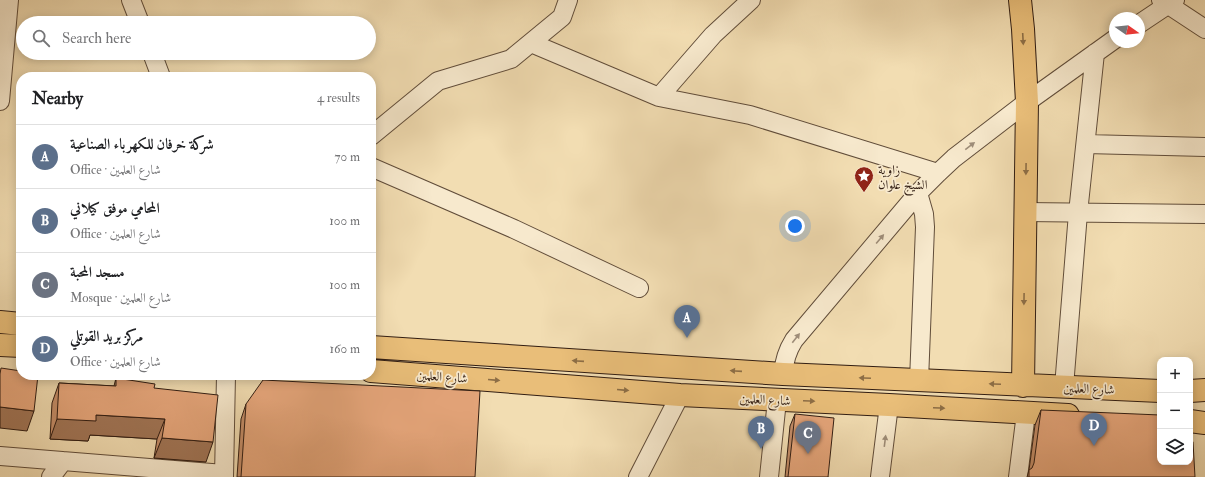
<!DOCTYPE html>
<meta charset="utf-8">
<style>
:root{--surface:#fff;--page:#f2f2f2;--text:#202124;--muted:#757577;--line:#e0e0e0;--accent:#8f2418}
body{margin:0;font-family:"IM FELL Double Pica",Amiri,serif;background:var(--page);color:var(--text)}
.controls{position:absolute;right:12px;bottom:12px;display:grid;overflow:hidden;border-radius:8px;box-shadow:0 2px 10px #0003}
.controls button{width:36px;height:36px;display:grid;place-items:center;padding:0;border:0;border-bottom:1px solid var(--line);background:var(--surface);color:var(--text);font:20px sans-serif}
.compass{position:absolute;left:1109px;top:12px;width:36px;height:36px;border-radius:50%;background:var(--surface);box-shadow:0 2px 10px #0003;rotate:104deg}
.you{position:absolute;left:795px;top:226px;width:14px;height:14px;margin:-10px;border:3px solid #fff;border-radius:50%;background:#1a73e8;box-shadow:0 0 0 6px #1a73e833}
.badge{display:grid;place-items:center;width:26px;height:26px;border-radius:50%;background:var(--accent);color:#fff;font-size:13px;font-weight:700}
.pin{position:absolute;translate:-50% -33px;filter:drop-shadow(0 1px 2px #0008)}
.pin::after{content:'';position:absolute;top:21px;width:14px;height:12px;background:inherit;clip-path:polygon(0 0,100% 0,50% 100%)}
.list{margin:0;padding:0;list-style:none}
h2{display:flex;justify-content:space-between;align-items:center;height:52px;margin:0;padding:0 16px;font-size:17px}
h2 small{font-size:13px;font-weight:400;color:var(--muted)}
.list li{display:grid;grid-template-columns:26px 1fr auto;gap:12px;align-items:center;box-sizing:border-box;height:64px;padding:0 16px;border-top:1px solid var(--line)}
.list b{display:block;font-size:15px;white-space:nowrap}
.list p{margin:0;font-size:13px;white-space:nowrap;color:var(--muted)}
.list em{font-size:13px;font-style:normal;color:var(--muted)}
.icon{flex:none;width:22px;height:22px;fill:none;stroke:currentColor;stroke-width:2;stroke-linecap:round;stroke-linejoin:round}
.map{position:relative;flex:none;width:1205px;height:477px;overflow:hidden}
.search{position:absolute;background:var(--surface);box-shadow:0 2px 10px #0003;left:16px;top:16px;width:360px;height:44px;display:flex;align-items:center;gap:10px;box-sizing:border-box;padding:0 14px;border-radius:22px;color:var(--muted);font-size:15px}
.panel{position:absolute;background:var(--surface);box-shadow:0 2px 10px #0003;left:16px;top:72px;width:360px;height:308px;border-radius:16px}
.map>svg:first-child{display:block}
</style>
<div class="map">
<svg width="1205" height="477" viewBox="0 0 1205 477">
<rect width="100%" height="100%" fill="#f2ddb2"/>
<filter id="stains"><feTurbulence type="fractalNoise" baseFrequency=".005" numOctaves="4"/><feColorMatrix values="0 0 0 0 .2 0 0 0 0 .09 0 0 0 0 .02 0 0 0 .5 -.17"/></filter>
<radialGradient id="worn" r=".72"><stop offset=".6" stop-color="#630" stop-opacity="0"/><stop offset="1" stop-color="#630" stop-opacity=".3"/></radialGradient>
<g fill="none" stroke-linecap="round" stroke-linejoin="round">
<g stroke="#614d3a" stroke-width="20">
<path id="minor" d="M131 0 140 23
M1161 0 1205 29
M1139 24 1175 0
M531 43 659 97 750 115 938 173
M152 53 161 77
M659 97 713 35 751 0
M0 101 9 0
M371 136 438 81 511 59 562 17 568 0
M1086 144 1205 147
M371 167 514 229 639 288
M918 193 924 214 925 227 919 381
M1025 212 1205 214
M783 374C784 361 787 351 794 340L918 193 938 173 954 158 1027 102 1115 39
M1064 387 1078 213 1095 53
M0 456 224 474
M51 477 63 461
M224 477 226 375
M638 477 680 395
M769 477 777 400
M880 477 889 405
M1018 477 1026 413"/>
</g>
<g stroke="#311d12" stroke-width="24">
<path id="major" d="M1020 0 1023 29 1027 102 1023 386
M0 322 21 324
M0 345 21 346
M371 347 783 374 1160 391
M371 371 680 395 889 405 1068 415
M1190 391 1205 390
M1190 421 1205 423"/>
</g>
<use href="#minor" stroke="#f7e9cd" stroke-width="18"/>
<use href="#major" stroke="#e9be79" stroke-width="22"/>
</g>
<path fill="#c58e69" stroke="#311d12" d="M116 378 154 388 206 462 154 458 157 439 90 435 88 441 50 439 52 403 59 383 114 386Z
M246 404 475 477H237L241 419Z
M1041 410 1195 477H1027L1029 470 1035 425Z
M795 414 828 477H785L790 426Z"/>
<path fill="#a07455" stroke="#311d12" d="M0 407 34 411 27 431 0 428Z
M96 415 165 419 157 439 90 435 88 441 50 439 57 419Z
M162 438 213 442 206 462 154 458Z"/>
<path fill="#e5a57a" stroke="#311d12" d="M1 368 21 371V375H38L34 411 0 407V374Z
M116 378 155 384 154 388 218 395 213 442 162 438 165 419 96 415V421L57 419 59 383 116 386Z
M263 380 480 391 475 477H241L246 404Z
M1041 410 1160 415V462H1190V438L1193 442 1195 477H1029V470L1032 468 1034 463Z
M795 414 834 418 828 477H788Z"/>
<defs><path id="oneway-solid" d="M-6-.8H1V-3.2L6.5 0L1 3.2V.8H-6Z"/></defs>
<g fill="#8d6e46">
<use href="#oneway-solid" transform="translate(1023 39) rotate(87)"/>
<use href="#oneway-solid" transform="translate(1026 169) rotate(91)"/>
<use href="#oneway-solid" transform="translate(1024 299) rotate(91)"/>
<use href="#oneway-solid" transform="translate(578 361) rotate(-176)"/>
<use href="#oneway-solid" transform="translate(736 371) rotate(-176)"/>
<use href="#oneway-solid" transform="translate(865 378) rotate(-177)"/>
<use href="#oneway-solid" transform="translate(494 380) rotate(5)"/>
<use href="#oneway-solid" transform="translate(995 384) rotate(-177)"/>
<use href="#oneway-solid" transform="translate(623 390) rotate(5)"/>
<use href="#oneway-solid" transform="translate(809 401) rotate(3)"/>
<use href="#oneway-solid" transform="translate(939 408) rotate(3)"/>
</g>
<g fill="#9e8d79">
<use href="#oneway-solid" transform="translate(970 146) rotate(-38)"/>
<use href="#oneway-solid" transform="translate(880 239) rotate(-50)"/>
<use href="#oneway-solid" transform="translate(796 338) rotate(-52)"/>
<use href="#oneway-solid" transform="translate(885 441) rotate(-83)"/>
</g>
<defs>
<g id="sight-pin" transform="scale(1)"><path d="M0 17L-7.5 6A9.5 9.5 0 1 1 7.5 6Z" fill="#8f2418" stroke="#f7e9cd"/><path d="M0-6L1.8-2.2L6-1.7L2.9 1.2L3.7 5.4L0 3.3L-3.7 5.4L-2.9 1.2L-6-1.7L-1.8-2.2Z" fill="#fff"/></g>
</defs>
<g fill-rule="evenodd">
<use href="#sight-pin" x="864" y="176"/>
</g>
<g text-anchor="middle" stroke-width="3.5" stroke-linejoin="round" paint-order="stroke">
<g font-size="13" fill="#311d12" stroke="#f7e9cd" text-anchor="start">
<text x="878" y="174">زاوية<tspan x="878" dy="15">الشيخ علوان</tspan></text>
</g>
<g font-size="13" fill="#311d12" stroke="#f7e9cd">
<text transform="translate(442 376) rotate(4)" y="5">شارع العلمين</text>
<text transform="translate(1089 388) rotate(2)" y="5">شارع العلمين</text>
<text transform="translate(765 399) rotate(3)" y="5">شارع العلمين</text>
</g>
</g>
<rect width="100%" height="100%" filter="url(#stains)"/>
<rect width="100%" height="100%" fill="url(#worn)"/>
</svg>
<div class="controls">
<button>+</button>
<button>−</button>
<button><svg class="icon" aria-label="layers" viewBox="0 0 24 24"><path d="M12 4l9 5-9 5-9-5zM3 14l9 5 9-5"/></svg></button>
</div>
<svg class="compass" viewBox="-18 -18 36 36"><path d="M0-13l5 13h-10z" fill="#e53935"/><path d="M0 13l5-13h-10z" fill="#757577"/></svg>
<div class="you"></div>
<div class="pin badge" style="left:687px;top:338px;background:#5c6f8a">A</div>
<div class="pin badge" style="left:761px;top:449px;background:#5c6f8a">B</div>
<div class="pin badge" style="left:808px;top:454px;background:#6b7280">C</div>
<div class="pin badge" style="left:1094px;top:446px;background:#5c6f8a">D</div>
<div class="search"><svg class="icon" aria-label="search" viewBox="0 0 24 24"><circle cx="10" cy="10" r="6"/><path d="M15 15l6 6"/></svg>Search here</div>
<section class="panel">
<h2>Nearby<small>4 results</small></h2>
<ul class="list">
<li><span class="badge" style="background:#5c6f8a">A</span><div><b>شركة خرفان للكهرباء الصناعية</b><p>Office · شارع العلمين</p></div><em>70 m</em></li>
<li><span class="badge" style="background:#5c6f8a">B</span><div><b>المحامي موفق كيلاني</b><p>Office · شارع العلمين</p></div><em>100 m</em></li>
<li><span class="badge" style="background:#6b7280">C</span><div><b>مسجد المحبة</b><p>Mosque · شارع العلمين</p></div><em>100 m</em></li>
<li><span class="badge" style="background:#5c6f8a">D</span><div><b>مركز بريد القوتلي</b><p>Office · شارع العلمين</p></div><em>160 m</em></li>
</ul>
</section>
</div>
